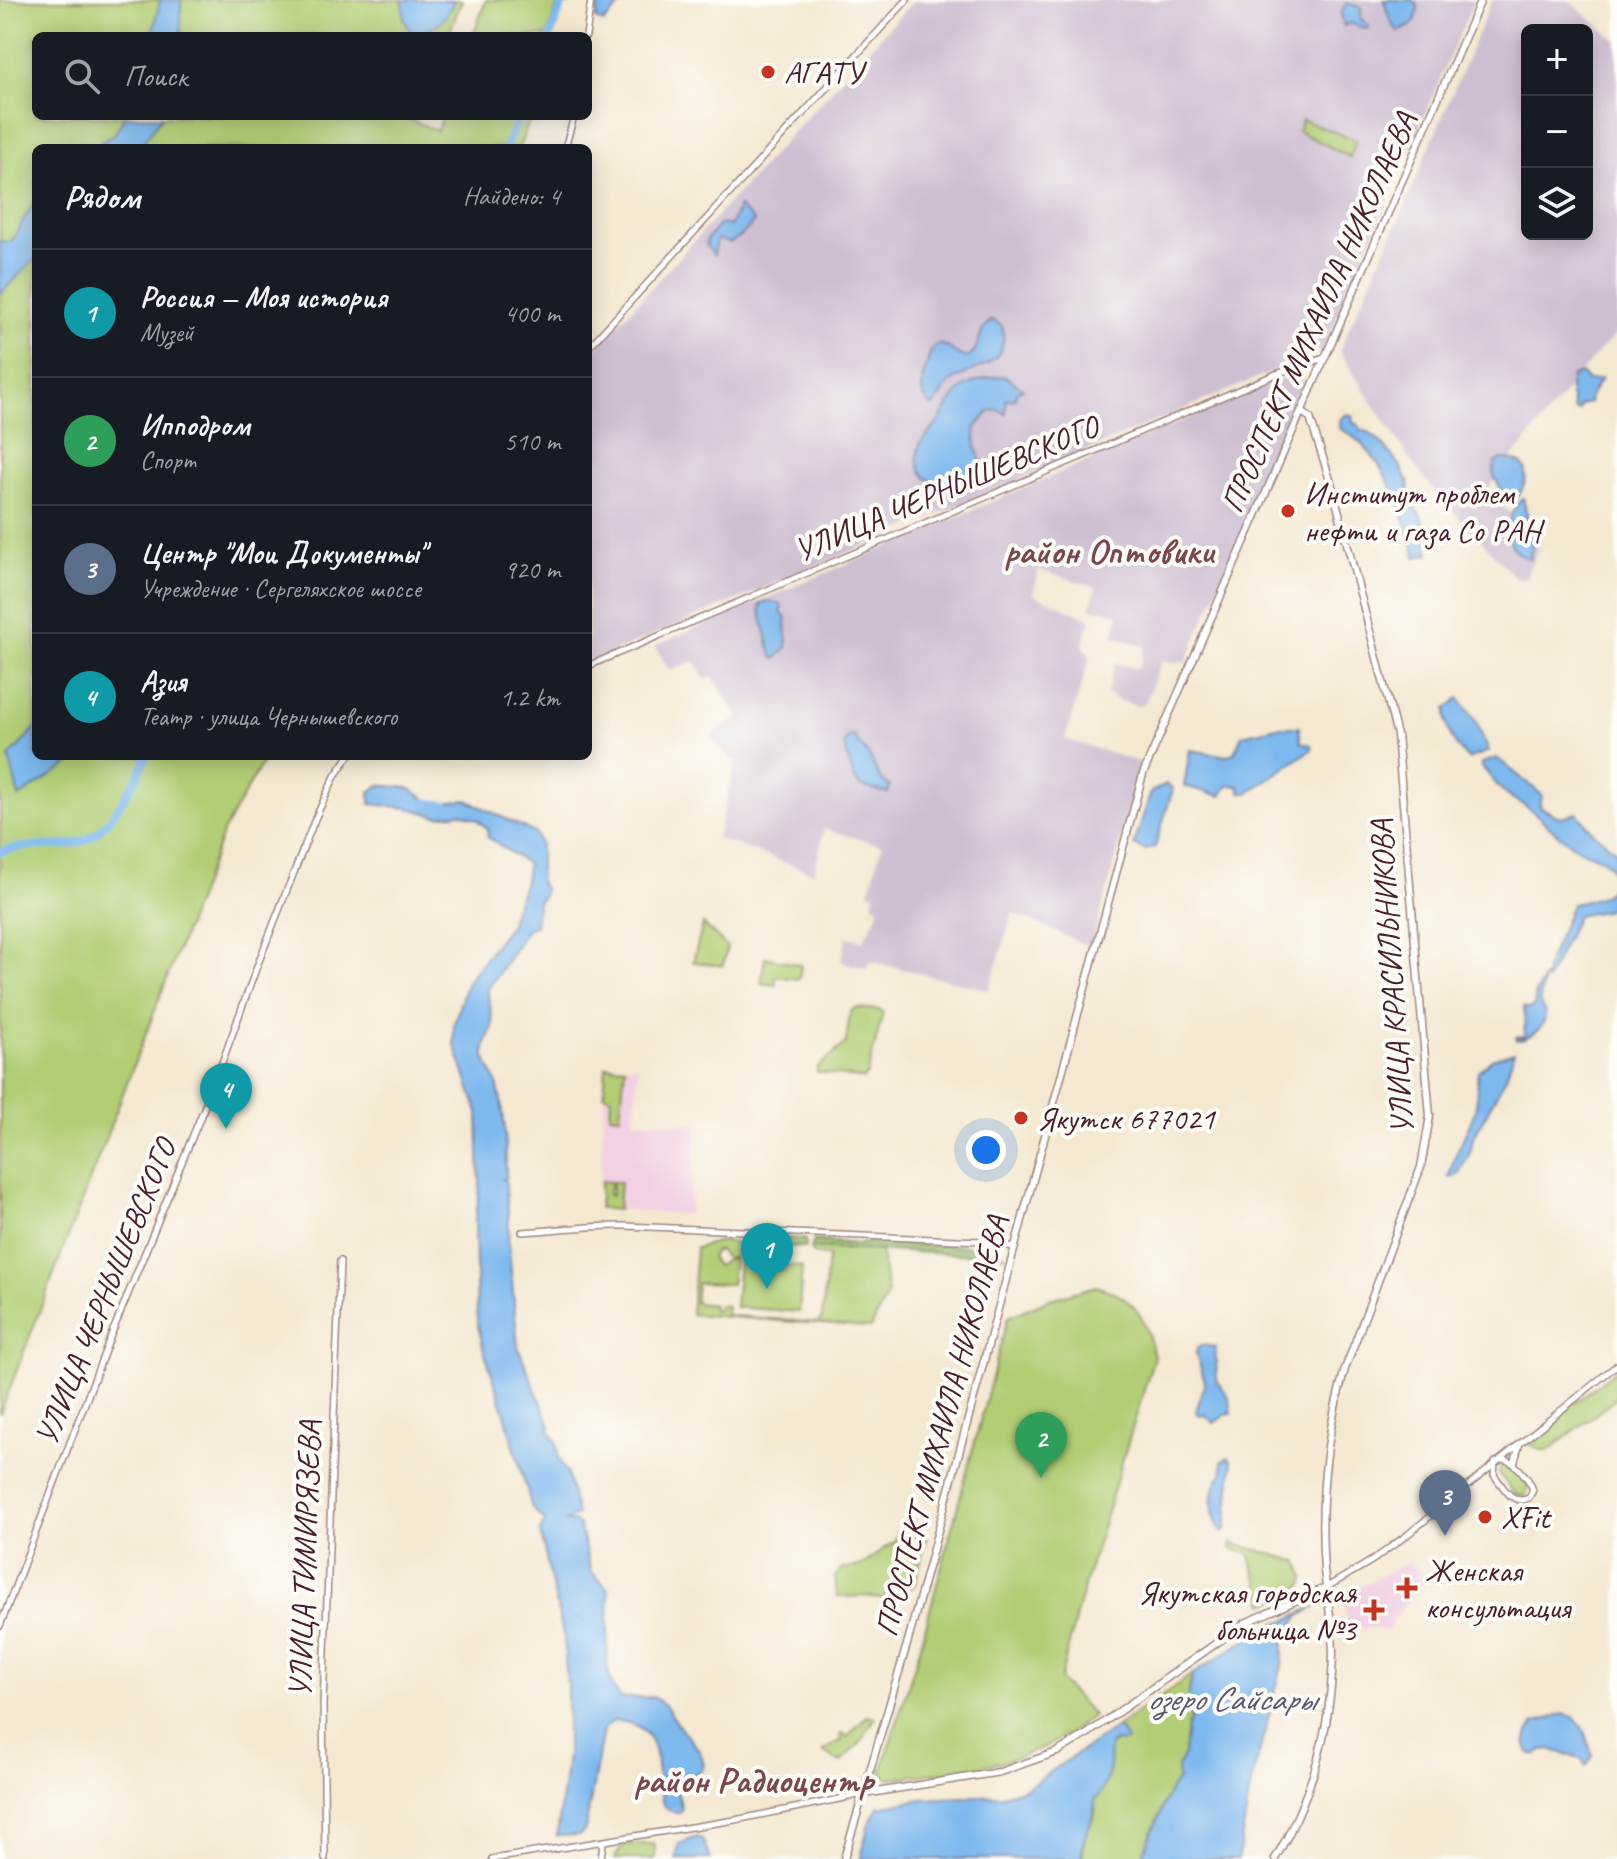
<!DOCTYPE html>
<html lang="ru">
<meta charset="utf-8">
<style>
:root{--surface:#171b24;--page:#242831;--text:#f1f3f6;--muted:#9ea1a6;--line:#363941;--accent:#1a73e8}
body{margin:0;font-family:Caveat,sans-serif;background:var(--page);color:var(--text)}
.controls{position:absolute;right:24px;top:24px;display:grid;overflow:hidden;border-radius:12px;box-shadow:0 4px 20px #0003}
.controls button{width:72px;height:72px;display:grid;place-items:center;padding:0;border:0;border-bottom:2px solid var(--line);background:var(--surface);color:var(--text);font:40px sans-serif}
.you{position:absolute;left:986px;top:1150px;width:28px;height:28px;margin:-20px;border:6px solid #fff;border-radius:50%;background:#1a73e8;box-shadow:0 0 0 12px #1a73e833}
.badge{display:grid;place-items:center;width:52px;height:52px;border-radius:50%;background:var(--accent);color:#fff;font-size:26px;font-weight:700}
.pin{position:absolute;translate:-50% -66px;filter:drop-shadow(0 2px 4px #0008)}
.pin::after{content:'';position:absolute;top:42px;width:28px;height:24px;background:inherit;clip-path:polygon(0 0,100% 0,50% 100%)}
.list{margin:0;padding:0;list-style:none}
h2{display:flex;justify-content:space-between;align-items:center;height:104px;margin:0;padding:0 32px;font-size:34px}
h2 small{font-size:26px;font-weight:400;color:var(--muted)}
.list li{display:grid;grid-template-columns:52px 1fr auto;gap:24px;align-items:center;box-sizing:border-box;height:128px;padding:0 32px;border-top:2px solid var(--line)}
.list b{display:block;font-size:30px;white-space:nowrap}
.list p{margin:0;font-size:26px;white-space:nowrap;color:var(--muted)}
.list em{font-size:26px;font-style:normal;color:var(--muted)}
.icon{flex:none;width:44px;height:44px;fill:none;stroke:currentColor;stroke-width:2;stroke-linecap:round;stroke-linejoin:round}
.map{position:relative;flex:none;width:1617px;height:1859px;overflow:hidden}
.search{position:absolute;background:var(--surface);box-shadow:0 4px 20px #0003;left:32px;top:32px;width:560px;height:88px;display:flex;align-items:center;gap:20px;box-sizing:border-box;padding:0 28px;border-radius:12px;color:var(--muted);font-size:30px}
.panel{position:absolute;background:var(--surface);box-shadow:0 4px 20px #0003;left:32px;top:144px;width:560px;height:616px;border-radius:12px}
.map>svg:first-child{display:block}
</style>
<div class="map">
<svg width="1617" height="1859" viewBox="0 0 1617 1859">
<rect width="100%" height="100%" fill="#fdfcf7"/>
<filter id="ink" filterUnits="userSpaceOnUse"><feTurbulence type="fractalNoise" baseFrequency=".0125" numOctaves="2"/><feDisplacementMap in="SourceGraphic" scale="16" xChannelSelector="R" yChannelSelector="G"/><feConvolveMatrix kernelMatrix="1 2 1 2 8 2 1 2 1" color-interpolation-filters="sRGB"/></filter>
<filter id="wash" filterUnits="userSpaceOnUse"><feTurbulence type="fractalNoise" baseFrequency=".006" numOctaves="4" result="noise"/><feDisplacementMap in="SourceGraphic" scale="32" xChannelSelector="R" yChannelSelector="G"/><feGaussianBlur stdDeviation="1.8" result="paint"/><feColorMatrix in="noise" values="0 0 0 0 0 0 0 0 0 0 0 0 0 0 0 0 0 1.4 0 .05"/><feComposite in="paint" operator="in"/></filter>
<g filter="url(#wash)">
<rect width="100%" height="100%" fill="#f4e8d1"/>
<path fill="#f1d0e3" d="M606 1064 638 1067 634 1121 697 1125 689 1214 599 1208Z
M1410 1560 1417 1571 1426 1575 1387 1631 1373 1628H1347L1345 1595Z"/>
<path fill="#cebed1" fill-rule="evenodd" d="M914 0H1474L1323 350 588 663V357Z
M1492 0H1568L1617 41V333L1597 353 1486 491 1541 541 1525 579 1516 578 1441 498 1413 464 1339 351 1401 214ZM1527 30H1587V234H1527Z
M1289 375 1307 384 1186 662H1161L1145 703 1138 706 1118 700 1107 693 1115 663 1139 669 1145 646 1113 636 1119 614 1090 608 1096 587 1039 570 1033 594 1091 619 1083 646 1090 657 1065 739 1142 763 1091 947 1013 913 989 990 870 961 867 968 841 962 847 937 863 941 878 913 879 907 873 904 875 894 869 892 882 845 824 829 814 873 717 838 736 760 729 758 710 735 739 717 714 679 711 677 705 680 695 661 669 670 655 646Z"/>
<path fill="#b1ce74" stroke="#7e7650" stroke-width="2" d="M0 0H462L448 36H36V116H402L437 131 443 116H531L519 148H36V756H266L223 832 0 1414Z
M486 0H571L572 3 557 7 547 36H473Z
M1302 120 1356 140 1350 157 1298 131Z
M703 924 727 947 723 966 693 962Z
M765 957 801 965 799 979 776 976 775 985 761 983Z
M855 1008 881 1010 883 1013 867 1075 863 1079 817 1072V1068L846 1043 850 1012Z
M606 1066 625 1067 620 1116 610 1115 611 1096 604 1095Z
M601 1181 611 1182 608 1195 612 1196V1182H620L618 1210 599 1208Z
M720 1241 736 1243 734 1258H726L719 1250 715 1251 711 1257 714 1264 718 1266 726 1259 734 1260 731 1284 697 1283 695 1303 713 1305V1311L717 1310 718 1305 727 1306 726 1315 817 1323 822 1318 828 1256 812 1254 811 1248 880 1250 888 1293 871 1328 691 1314 696 1248Z
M739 1261 756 1263V1268L785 1270 786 1265 802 1267 799 1312 735 1307Z
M1096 1286C1137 1298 1145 1317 1154 1357L1080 1600 1060 1680 1093 1715C1035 1767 962 1770 889 1779L881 1773 920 1648 1008 1317 1050 1299Z
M1617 1369V1398L1549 1450H1541L1526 1442Z
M1506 1463 1511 1465 1528 1486 1526 1496 1516 1495 1499 1474V1467Z
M898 1531H914L926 1538 915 1584 908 1590H887L885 1599 864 1596 837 1597 835 1577 842 1568C870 1569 873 1552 895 1542Z
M1232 1543 1299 1562 1305 1578 1303 1585 1292 1594 1265 1604 1249 1554 1231 1548Z
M1193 1674 1190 1682 1188 1703 1191 1718 1187 1727 1184 1755 1176 1784 1170 1789 1141 1859H1082L1085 1835 1095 1813V1799C1112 1784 1104 1764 1110 1745L1118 1740 1121 1730 1114 1729Z
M867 1716 876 1717 859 1744 840 1763 823 1751 842 1740 840 1735 843 1733 847 1737Z
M624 1844H655V1859H614Z"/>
<path fill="#8cb166" stroke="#6b6848" stroke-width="2" d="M740 1236 805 1239 806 1248 739 1242Z
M814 1240 858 1244 869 1242 988 1247 1000 1250 1005 1256 811 1248Z"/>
<path fill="#7db8ee" stroke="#646c8c" stroke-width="2" d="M160 0H181V36H152Z
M403 0H454C447 19 433 34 411 33L404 19Z
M599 0H626L603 23 596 19Z
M1384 0H1412L1418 6C1418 22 1412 26 1398 32L1390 20Z
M1346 3 1361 7V19L1369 26 1367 29 1350 23 1344 26 1341 14Z
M125 116H162L139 148H94L107 138 113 136Z
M1386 166 1393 170 1385 194 1378 200 1368 199 1382 169Z
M36 199V258L0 294V241L11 242Z
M739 207 754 221 741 236 730 243 717 239 714 255 706 245 707 239 720 224 730 226Z
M993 320 1002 326C1011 366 974 366 952 381 944 387 939 400 933 407 918 395 921 383 926 366 930 356 929 349 938 344 951 345 956 358 968 357 983 347 976 329 993 320Z
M1581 373 1588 381 1601 379 1590 396 1589 403 1580 405 1579 410H1574L1570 389 1572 376Z
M999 376 1007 377 1023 389 1016 392 1015 399 1006 400V414L998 410 989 412 976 427C972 448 982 459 986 477 964 496 912 490 918 451 920 438 933 432 939 421 957 391 962 381 999 376Z
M1347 414 1352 415 1353 423 1358 424 1360 429C1377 434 1388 451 1399 465 1404 471 1403 477 1409 482 1407 515 1417 501 1423 522 1426 532 1426 543 1429 554L1416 557C1404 512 1383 449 1339 428L1341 418Z
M1501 459C1530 459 1531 474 1518 497L1504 495 1493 474 1495 463Z
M1523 498 1533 540 1530 559C1501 552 1504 514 1523 498Z
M768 601 781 604 782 614 786 618 787 647 776 659 772 656 760 610 761 604Z
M1459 698 1475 720 1489 751 1468 759C1453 743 1445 731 1446 709Z
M36 727V756H81L19 797 9 757Z
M1277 727H1299L1301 742 1311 745 1312 749 1248 793H1241L1239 786 1228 785 1221 796 1184 786 1190 750 1227 756 1234 753 1242 735Z
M855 736C858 745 861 746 866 752 878 765 872 776 890 786L888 793 860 786 853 776 844 744 848 737Z
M1497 758 1542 795 1540 807 1559 817 1577 813 1593 832 1617 852V898L1608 910 1577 916 1546 982V968L1572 904C1587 900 1617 898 1614 875 1610 857 1594 858 1581 850 1564 841 1551 828 1537 815 1528 806 1516 802 1506 794 1496 786 1490 775 1481 766L1482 763Z
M1166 784 1173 789 1155 847 1145 850 1134 845 1151 792Z
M379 785 409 788 433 804 467 800 535 833 540 844V884L544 888 543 897 538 901 535 926 528 928 488 989C487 1002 494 1013 492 1026 490 1036 483 1044 485 1056 487 1065 494 1075 497 1084 506 1114 506 1147 506 1178L503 1179 506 1183C506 1197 511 1229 508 1238L518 1347 551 1427 549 1429 556 1441 559 1459 565 1471 567 1472 577 1515 565 1522H573L579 1525 591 1572 609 1589 607 1665 612 1686 621 1698 654 1697 666 1706 680 1728 700 1751 704 1765 702 1769 677 1791 682 1809 678 1813 668 1810 663 1804C653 1768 665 1721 613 1721L603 1730 585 1830 580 1835 557 1836 567 1756V1685L564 1638 540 1532 545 1521 532 1508 506 1417 483 1347 477 1321 475 1222 480 1187 478 1112 454 1042V1024L467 982 510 924C514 900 526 893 527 864L488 837 487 828 477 819 462 813 437 816 409 808 371 804 370 792Z
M1544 976C1543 984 1540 994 1540 1003 1541 1007 1545 1010 1545 1015 1546 1029 1527 1039 1516 1040V1037L1525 1036 1524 1007 1529 1009 1534 1006 1536 993Z
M1514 1052 1506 1077 1473 1138 1470 1153 1457 1176 1449 1178C1453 1152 1468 1134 1475 1110 1479 1096 1476 1083 1478 1071L1492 1059Z
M1203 1345 1215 1347 1217 1381 1229 1398 1232 1414 1225 1415 1214 1423 1204 1414 1199 1415 1196 1412 1205 1382 1196 1353 1197 1348Z
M1228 1457 1231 1460 1232 1467 1226 1530 1223 1532C1209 1518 1209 1487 1223 1473L1222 1462Z
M1318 1605 1299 1617 1284 1641 1282 1666 1251 1783 1238 1859H1141L1170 1789 1178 1780 1177 1767 1184 1755 1187 1727 1191 1718 1188 1696 1193 1674 1267 1626 1287 1620Z
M1563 1714 1574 1717 1583 1729 1593 1756 1586 1767 1581 1759 1549 1749 1542 1750 1538 1755H1531C1521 1745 1527 1733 1534 1723Z
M1114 1729 1121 1730 1127 1740 1124 1742 1114 1741 1110 1745 1109 1773 1102 1792 1095 1799C1096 1820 1080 1837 1082 1859H861L868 1826 878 1807 923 1799 1002 1795 1026 1788Z
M697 1837 702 1839 711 1859H676L679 1844Z"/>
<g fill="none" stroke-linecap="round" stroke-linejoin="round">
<path stroke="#7db8ee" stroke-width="5" d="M426 801 448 804"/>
<path stroke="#7db8ee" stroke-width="8" d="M550 36 564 0
M505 148 519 116
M0 852C60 834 81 868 123 800 132 785 142 773 146 756"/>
</g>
</g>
<g filter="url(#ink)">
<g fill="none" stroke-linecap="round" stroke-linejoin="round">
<g stroke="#9f847e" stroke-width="8">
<path id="tertiary" d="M586 36 591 0
M565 148 574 116
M522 1232C557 1230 591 1225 626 1226L981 1241 1014 1247
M325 1859 323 1704 340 1261"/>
</g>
<g stroke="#9f847e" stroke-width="8">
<path id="secondary" d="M588 348 907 0
M588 666 1276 374 1324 358
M1504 1459C1516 1463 1529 1478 1533 1490L1529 1498C1513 1506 1504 1488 1494 1475L1495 1462Z
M1514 1464 1520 1443
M1327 1587 1373 1560 1407 1535 1617 1365
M0 1626 108 1343 216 1079 259 961 315 819 335 776 349 756
M492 1859 735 1820 864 1794
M601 1859 603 1842"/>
</g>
<g stroke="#9f847e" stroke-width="9">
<path id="primary" d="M864 1794 1000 1772 1057 1752 1087 1734 1245 1623 1327 1587
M844 1859 908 1641 1143 774 1481 0
M1275 1859C1312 1797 1331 1727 1333 1655 1333 1626 1327 1598 1324 1570 1319 1503 1326 1433 1345 1369L1421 1167 1430 1116 1397 735 1332 486 1310 418 1301 411"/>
</g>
<use href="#tertiary" stroke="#fff" stroke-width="5"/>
<use href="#secondary" stroke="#fff" stroke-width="5"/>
<use href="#primary" stroke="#fff" stroke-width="6"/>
</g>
</g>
<g fill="#c8321e" stroke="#fdfcf7" stroke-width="3">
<circle cx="768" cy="72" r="8"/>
<circle cx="1288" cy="511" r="8"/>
<circle cx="1021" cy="1118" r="8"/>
<circle cx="1485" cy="1517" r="8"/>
<path d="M1403 1576h8v8h8v8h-8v8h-8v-8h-8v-8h8z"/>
<path d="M1370 1598h8v8h8v8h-8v8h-8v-8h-8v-8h8z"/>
</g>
<g text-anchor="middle" stroke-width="8" stroke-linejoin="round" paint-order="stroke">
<g font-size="32" fill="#4a1f2b" stroke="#fdfcf7" text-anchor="start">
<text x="784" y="83">АГАТУ</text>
<text x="1304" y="504">Институт проблем<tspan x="1304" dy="37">нефти и газа Со РАН</tspan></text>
<text x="1037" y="1129">Якутск 677021</text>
<text x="1501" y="1528">XFit</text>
<text x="1425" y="1581">Женская<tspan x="1425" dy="37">консультация</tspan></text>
<text x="1356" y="1603" text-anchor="end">Якутская городская<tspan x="1356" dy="37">больница №3</tspan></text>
</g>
<g font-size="32" fill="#4a1f2b" stroke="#fdfcf7">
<text transform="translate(1318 312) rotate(-66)" y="11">ПРОСПЕКТ МИХАИЛА НИКОЛАЕВА</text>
<text transform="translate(946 488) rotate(-23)" y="11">УЛИЦА ЧЕРНЫШЕВСКОГО</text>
<text transform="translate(1391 977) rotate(-94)" y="11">УЛИЦА КРАСИЛЬНИКОВА</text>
<text transform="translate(105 1292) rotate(-68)" y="11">УЛИЦА ЧЕРНЫШЕВСКОГО</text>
<text transform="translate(941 1426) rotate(-75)" y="11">ПРОСПЕКТ МИХАИЛА НИКОЛАЕВА</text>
<text transform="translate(304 1559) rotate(-88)" y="11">УЛИЦА ТИМИРЯЗЕВА</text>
</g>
<g font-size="34" font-style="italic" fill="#5c556f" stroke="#fdfcf7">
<text x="1231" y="1710">озеро Сайсары</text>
</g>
<g font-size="36" font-weight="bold" fill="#7c464d" stroke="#fdfcf7">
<text x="1109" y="563">район Оптовики</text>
<text x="754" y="1792">район Радиоцентр</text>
</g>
</g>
</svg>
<div class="controls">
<button>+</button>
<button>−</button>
<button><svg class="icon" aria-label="layers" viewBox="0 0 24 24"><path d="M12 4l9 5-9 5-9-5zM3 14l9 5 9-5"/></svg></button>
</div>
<div class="you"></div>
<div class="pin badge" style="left:767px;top:1289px;background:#0f9aa8">1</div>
<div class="pin badge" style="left:1041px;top:1478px;background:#2e9e5b">2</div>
<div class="pin badge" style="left:1445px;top:1536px;background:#5c6f8a">3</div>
<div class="pin badge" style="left:226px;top:1129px;background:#0f9aa8">4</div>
<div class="search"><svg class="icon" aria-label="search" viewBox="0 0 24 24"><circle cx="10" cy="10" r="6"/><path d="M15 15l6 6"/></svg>Поиск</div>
<section class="panel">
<h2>Рядом<small>Найдено: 4</small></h2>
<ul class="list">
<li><span class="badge" style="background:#0f9aa8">1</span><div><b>Россия — Моя история</b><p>Музей</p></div><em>400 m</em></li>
<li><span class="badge" style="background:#2e9e5b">2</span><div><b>Ипподром</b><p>Спорт</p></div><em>510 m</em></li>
<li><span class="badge" style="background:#5c6f8a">3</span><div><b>Центр &quot;Мои Документы&quot;</b><p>Учреждение · Сергеляхское шоссе</p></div><em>920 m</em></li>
<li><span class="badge" style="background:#0f9aa8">4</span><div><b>Азия</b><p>Театр · улица Чернышевского</p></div><em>1.2 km</em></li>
</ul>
</section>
</div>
